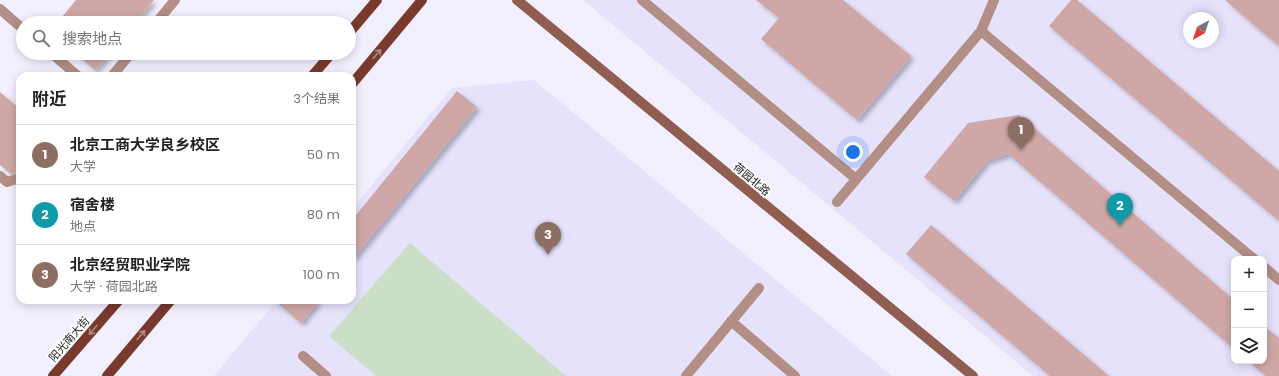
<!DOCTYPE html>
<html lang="zh">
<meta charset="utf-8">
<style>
:root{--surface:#fff;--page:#f6f6f6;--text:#222;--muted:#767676;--line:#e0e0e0;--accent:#b45309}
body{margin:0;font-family:Poppins,"Noto Sans SC",sans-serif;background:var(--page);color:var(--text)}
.controls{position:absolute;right:12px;bottom:12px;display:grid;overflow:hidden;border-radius:8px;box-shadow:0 2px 10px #0003}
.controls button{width:36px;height:36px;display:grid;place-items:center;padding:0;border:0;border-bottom:1px solid var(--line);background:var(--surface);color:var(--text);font:20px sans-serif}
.compass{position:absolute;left:1183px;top:12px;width:36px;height:36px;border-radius:50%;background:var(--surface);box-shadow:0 2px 10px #0003;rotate:220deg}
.you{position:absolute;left:853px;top:152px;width:14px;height:14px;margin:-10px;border:3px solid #fff;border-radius:50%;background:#1a73e8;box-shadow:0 0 0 6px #1a73e833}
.badge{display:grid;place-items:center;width:26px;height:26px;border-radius:50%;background:var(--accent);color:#fff;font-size:13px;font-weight:700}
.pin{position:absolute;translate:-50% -33px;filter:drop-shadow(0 1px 2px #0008)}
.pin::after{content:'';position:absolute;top:21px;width:14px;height:12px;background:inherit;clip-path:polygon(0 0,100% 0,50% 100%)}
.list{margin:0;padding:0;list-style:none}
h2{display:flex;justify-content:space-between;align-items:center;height:52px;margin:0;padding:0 16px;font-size:17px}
h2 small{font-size:13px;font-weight:400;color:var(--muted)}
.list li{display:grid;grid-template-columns:26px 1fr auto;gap:12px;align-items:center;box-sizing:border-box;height:60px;padding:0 16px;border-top:1px solid var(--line)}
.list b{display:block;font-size:15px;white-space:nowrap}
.list p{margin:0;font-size:13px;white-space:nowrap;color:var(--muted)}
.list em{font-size:13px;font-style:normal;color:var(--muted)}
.icon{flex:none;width:22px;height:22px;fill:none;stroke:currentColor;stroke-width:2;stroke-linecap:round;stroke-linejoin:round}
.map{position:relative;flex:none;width:1279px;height:376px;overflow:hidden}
.search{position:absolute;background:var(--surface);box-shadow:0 2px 10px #0003;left:16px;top:16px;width:340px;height:44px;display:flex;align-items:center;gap:10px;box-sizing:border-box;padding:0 14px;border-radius:22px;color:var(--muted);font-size:15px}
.panel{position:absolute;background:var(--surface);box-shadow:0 2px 10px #0003;left:16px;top:72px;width:340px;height:232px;border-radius:12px}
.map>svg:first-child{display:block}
</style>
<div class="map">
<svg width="1279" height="376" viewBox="0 0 1279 376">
<defs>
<filter id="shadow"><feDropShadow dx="3.5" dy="3.5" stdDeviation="2" flood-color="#0004"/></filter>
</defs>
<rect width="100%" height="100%" fill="#f2f0ff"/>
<path fill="#e6e2fc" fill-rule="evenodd" d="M583 0H1279V376H1033ZM1189 18H1213V42H1189ZM1234 259H1264V361H1234Z
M534 80 892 376H214L277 300H352V209L452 88Z"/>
<path fill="#cadfc6" d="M410 243 566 376H376L329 336Z"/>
<path fill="#cfa7a6" filter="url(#shadow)" d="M76 0H154L134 23H57Z
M756 0H843L911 56 857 120 761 39 779 18Z
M1071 0H1077L1279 171V221L1049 26Z
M1225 0H1279V46L1255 26Z
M75 53H110L95 70Z
M457 91 477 107 352 260V220Z
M0 92 20 109V172L11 174 0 165Z
M1019 115 1234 300V349L1008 154 987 161 954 201 924 177 968 123Z
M931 225 1109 376H1050L906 254Z
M274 300H319L301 323Z
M1264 326 1279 338V376H1266L1248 361H1264Z"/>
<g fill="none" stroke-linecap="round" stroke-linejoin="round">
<path stroke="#b38e84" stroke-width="10" d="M642 0 856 179
M0 9 23 29
M156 23 175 0
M981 31 1254 259
M51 53 78 76
M112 76 131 53
M0 176 7 182 20 178
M837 202 981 31 994 0
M1264 267 1279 280
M731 321 795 376
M303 356 326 376
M686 376 759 288"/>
<path stroke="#925d51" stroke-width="10" d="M517 0 973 376"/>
<path stroke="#793a2c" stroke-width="10" d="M349 33 377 0
M312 76 332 53
M352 84 422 0
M53 376 119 300
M107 376 171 300"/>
</g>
<defs><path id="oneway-shaft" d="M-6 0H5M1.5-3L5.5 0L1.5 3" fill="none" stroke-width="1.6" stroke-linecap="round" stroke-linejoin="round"/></defs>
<g stroke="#af8980">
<use href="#oneway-shaft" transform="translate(377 54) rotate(-50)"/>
<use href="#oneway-shaft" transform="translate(93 330) rotate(131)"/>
<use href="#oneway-shaft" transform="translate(141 335) rotate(-50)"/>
</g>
<g text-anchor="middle" stroke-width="4" stroke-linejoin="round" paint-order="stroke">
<g font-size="11" fill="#1b1a21" stroke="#fff">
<text transform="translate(752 179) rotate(40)" y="4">荷园北路</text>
<text transform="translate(69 339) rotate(-49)" y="4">阳光南大街</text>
</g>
</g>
</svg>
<div class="controls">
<button>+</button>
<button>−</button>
<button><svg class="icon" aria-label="layers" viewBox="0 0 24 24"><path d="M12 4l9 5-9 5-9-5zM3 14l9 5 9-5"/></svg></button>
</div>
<svg class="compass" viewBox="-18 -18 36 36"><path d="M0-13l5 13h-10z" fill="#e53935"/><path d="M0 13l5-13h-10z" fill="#767676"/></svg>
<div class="you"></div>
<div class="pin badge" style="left:1021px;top:150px;background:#8d6e63">1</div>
<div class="pin badge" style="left:1120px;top:226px;background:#0f9aa8">2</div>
<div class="pin badge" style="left:548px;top:255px;background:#8d6e63">3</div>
<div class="search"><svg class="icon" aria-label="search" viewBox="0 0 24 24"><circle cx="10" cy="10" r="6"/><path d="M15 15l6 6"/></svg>搜索地点</div>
<section class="panel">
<h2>附近<small>3个结果</small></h2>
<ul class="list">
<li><span class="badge" style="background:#8d6e63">1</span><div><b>北京工商大学良乡校区</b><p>大学</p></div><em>50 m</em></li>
<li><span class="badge" style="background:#0f9aa8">2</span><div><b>宿舍楼</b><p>地点</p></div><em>80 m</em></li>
<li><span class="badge" style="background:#8d6e63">3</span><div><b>北京经贸职业学院</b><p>大学 · 荷园北路</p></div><em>100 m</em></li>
</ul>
</section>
</div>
